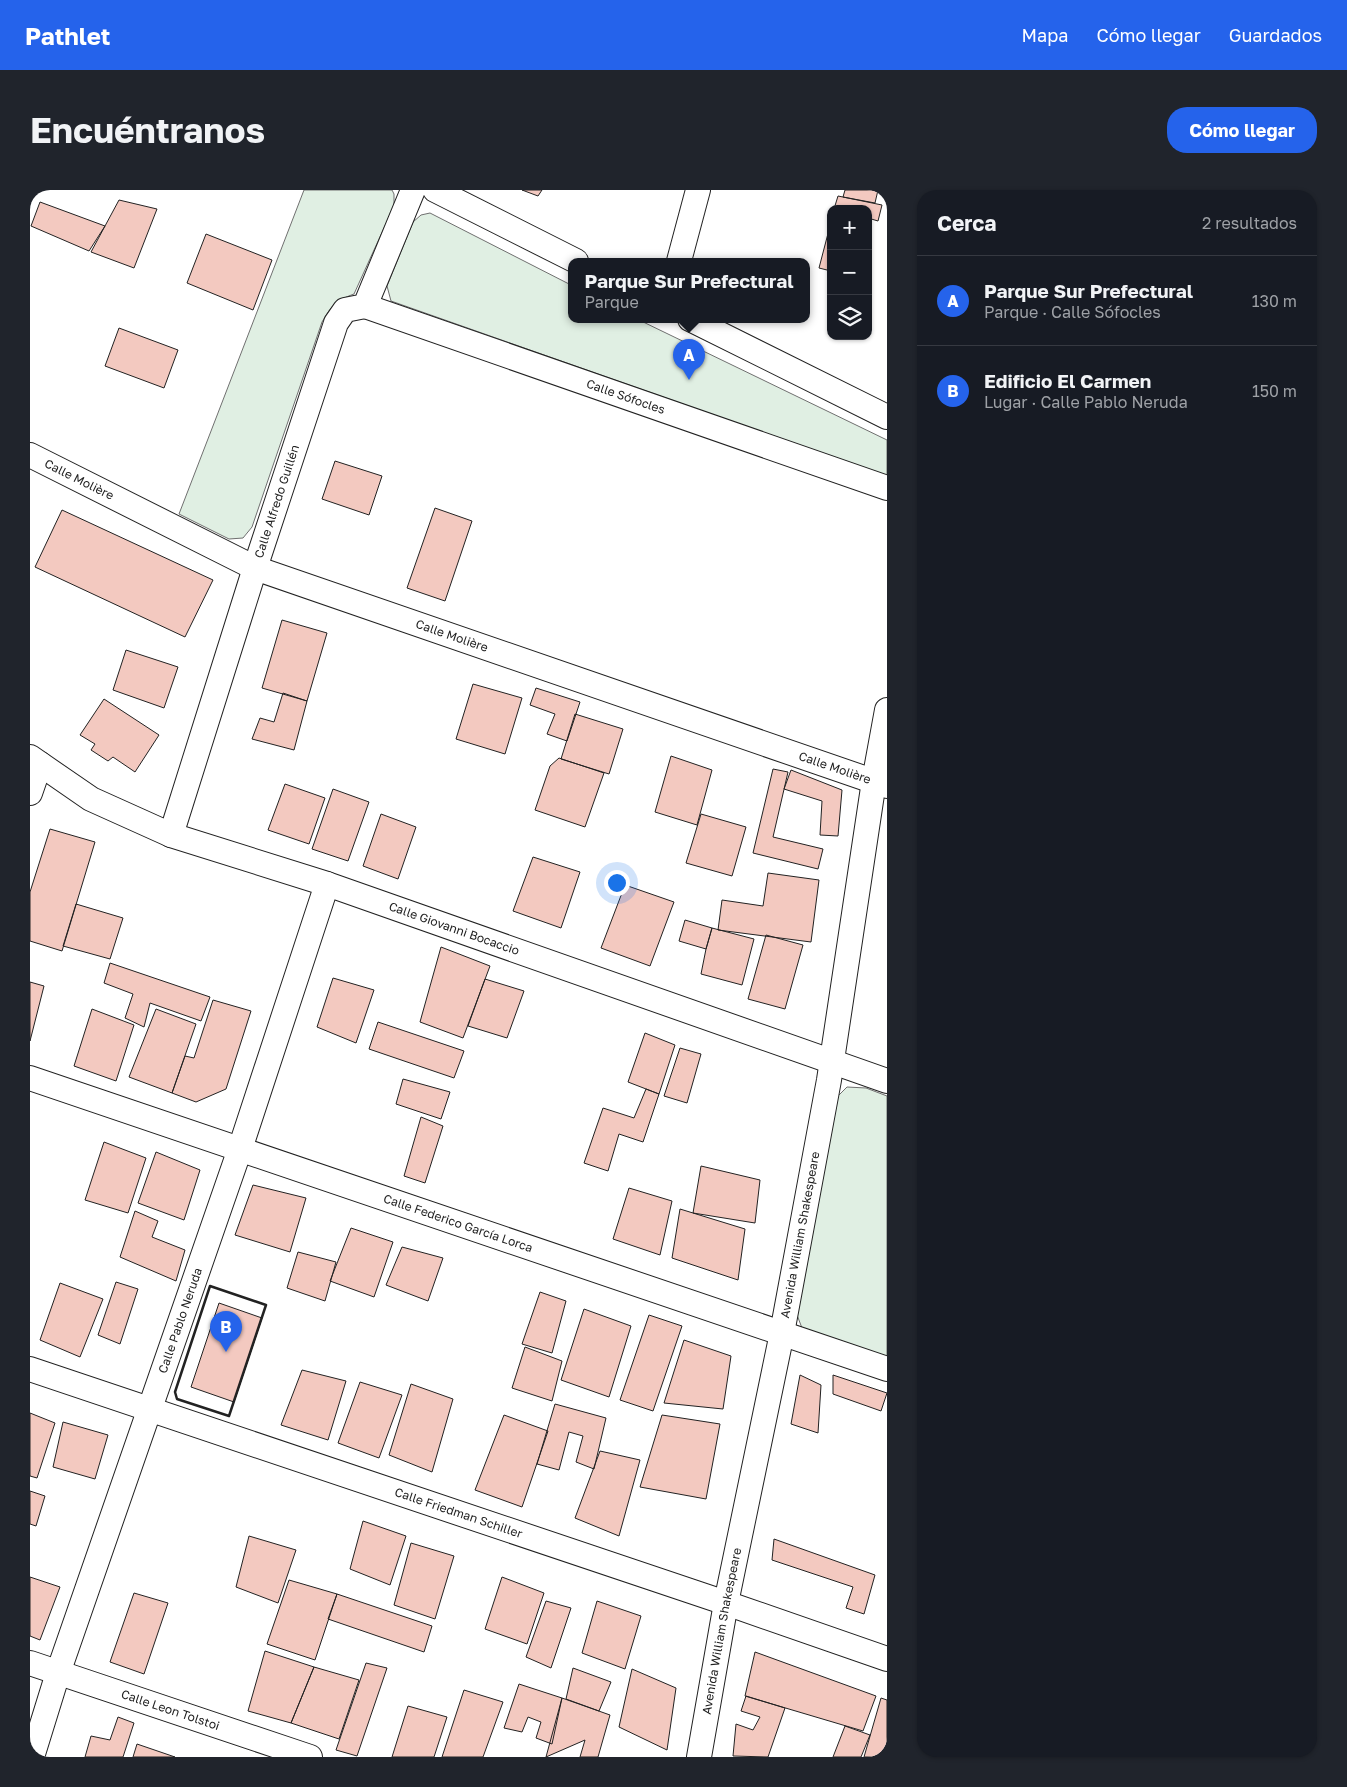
<!DOCTYPE html>
<html lang="es">
<meta charset="utf-8">
<style>
:root{--surface:#171b24;--page:#20242c;--text:#f1f3f6;--muted:#9ea1a6;--line:#363941;--accent:#2563eb}
body{margin:0;font-family:"Golos Text",sans-serif;background:var(--page);color:var(--text)}
.controls{position:absolute;right:15px;top:15px;display:grid;overflow:hidden;border-radius:10px;box-shadow:0 1px 4px #0004}
.controls button{width:45px;height:45px;display:grid;place-items:center;padding:0;border:0;border-bottom:1px solid var(--line);background:var(--surface);color:var(--text);font:25px sans-serif}
.you{position:absolute;left:586px;top:692px;width:18px;height:18px;margin:-12px;border:4px solid #fff;border-radius:50%;background:#1a73e8;box-shadow:0 0 0 8px #1a73e833}
.badge{display:grid;place-items:center;width:32px;height:32px;border-radius:50%;background:var(--accent);color:#fff;font-size:16px;font-weight:700}
.pin{position:absolute;translate:-50% -41px;filter:drop-shadow(0 1px 2px #0008)}
.pin::after{content:'';position:absolute;top:26px;width:18px;height:15px;background:inherit;clip-path:polygon(0 0,100% 0,50% 100%)}
.popup{position:absolute;left:538px;top:68px;width:242px;height:65px;box-sizing:border-box;display:grid;place-content:center;border-radius:10px;background:var(--surface);filter:drop-shadow(0 1px 4px #0005);font-size:16px;white-space:nowrap;color:var(--muted)}
.popup b{font-size:19px;color:var(--text)}
.popup::after{content:'';position:absolute;left:50%;top:100%;margin-left:-10px;border:10px solid transparent;border-top-color:var(--surface)}
.list{margin:0;padding:0;list-style:none}
h2{display:flex;justify-content:space-between;align-items:center;height:65px;margin:0;padding:0 20px;font-size:21px}
h2 small{font-size:16px;font-weight:400;color:var(--muted)}
.list li{display:grid;grid-template-columns:32px 1fr auto;gap:15px;align-items:center;box-sizing:border-box;height:90px;padding:0 20px;border-top:1px solid var(--line)}
.list b{display:block;font-size:19px;white-space:nowrap}
.list p{margin:0;font-size:16px;white-space:nowrap;color:var(--muted)}
.list em{font-size:16px;font-style:normal;color:var(--muted)}
.icon{flex:none;width:28px;height:28px;fill:none;stroke:currentColor;stroke-width:2;stroke-linecap:round;stroke-linejoin:round}
.map{position:relative;flex:none;width:857px;height:1567px;overflow:hidden;border-radius:20px}
header{display:flex;align-items:center;gap:30px;box-sizing:border-box;height:70px;padding:0 25px;background:var(--accent);color:#fff}
header strong{font-size:24px}
nav{display:flex;gap:28px;margin-inline-start:auto;font-size:18px}
.intro{display:flex;align-items:center;justify-content:space-between;box-sizing:border-box;height:120px;padding:0 30px}
h1{margin:0;font-size:35px}
.button{padding:12px 22px;border-radius:20px;background:var(--accent);color:#fff;font-size:18px;font-weight:700}
main{display:flex;gap:30px;padding:0 30px}
aside{flex:1;background:var(--surface);border-radius:20px;box-shadow:0 1px 4px #0004}
.map>svg:first-child{display:block}
</style>
<header>
<strong>Pathlet</strong>
<nav><a>Mapa</a><a>Cómo llegar</a><a>Guardados</a></nav>
</header>
<div class="intro"><h1>Encuéntranos</h1><a class="button">Cómo llegar</a></div>
<main>
<div class="map">
<svg width="857" height="1567" viewBox="0 0 857 1567">
<rect width="100%" height="100%" fill="#fff"/>
<path fill="#e0efe3" stroke="#6f6f6f" d="M274 0H362L364 4V16L324 104C305 111 302 115 292 132L222 337 213 348 199 349 149 324Z
M400 23 541 95 542 129H607L857 250V286L361 111 357 96 383 32 391 25Z
M817 897 836 898 857 906V1167L772 1138 767 1125 808 906Z"/>
<path fill="#f3c9c0" stroke="#222" d="M492 0H512L508 6Z
M815 0H848L845 13 813 7Z
M808 6 852 15 848 31 838 28V19H804Z
M89 10 127 19 104 78 61 62Z
M10 12 75 36 59 61 1 36Z
M801 32V81L789 78Z
M176 44 242 70 223 120 157 93Z
M89 138 148 160 134 198 75 176Z
M305 271 352 286 339 325 292 309Z
M405 318 442 331 415 411 377 398Z
M32 320 183 390 155 447 5 377Z
M252 430 297 443 277 511 232 498Z
M96 460 148 477 134 518 83 500Z
M443 494 492 508 475 564 426 549Z
M506 498 550 512 537 551 517 544 525 524 500 515Z
M253 503 277 511 264 560 222 549 230 528 244 532Z
M74 509 129 545 105 582 83 567 78 571 61 560 65 554 50 545Z
M545 524 593 539 579 584 531 569Z
M641 566 682 580 667 635 625 622Z
M529 568 574 583 555 637 505 620 520 576Z
M743 579 758 582 743 647 793 659 788 679 723 663Z
M761 580 812 600 808 646 790 645 792 611 754 599Z
M255 594 295 608 279 654 238 640Z
M303 599 339 612 318 671 282 659Z
M351 624 386 637 368 689 333 676Z
M671 624 716 637 702 686 656 673Z
M20 639 65 652 32 761 0 751V702Z
M503 667 550 682 531 738 483 721Z
M738 683 789 690 781 752 688 740 692 710 733 716Z
M595 695 644 712 620 776 571 758Z
M46 714 93 728 80 769 33 756Z
M655 730 682 738 676 759 649 751Z
M682 738 724 749 712 795 671 784 676 759Z
M736 745 773 755 755 819 718 809Z
M411 757 460 776 433 848 390 832Z
M80 773 180 807 171 831 120 813 114 837 95 828 103 804 74 793Z
M303 788 344 800 326 853 287 837Z
M455 789 494 801 477 848 438 836Z
M0 792 14 796 0 851Z
M183 810 221 821 196 899 166 912 142 903 155 866 164 868Z
M62 819 104 835 86 891 44 876Z
M126 819 166 834 142 903 99 887Z
M348 832 434 861 424 888 339 859Z
M615 843 645 855 629 904 598 892Z
M650 858 671 864 657 913 634 906Z
M373 889 420 902 411 929 366 914Z
M616 899 629 904 613 952 589 944 578 981 554 973 573 918 604 928Z
M391 927 413 936 395 993 374 986Z
M74 952 116 968 98 1023 55 1010Z
M126 962 170 980 154 1030 108 1013Z
M671 976 730 990 725 1033 663 1023Z
M223 995 276 1008 260 1062 205 1045Z
M599 998 642 1011 630 1065 583 1049Z
M650 1019 715 1039 708 1090 642 1068Z
M105 1021 128 1031 122 1047 155 1060 146 1091 90 1067Z
M321 1038 363 1052 344 1107 300 1091Z
M372 1057 413 1068 398 1111 356 1095Z
M268 1062 306 1072 295 1111 257 1098Z
M86 1092 108 1099 90 1154 68 1145Z
M30 1093 73 1109 50 1167 10 1150Z
M510 1102 536 1111 522 1163 492 1154Z
M189 1113 232 1128 204 1212 161 1197Z
M554 1119 601 1136 579 1207 531 1190Z
M619 1125 652 1136 623 1221 590 1210Z
M654 1150 701 1166 693 1219 634 1213Z
M495 1157 532 1171 522 1211 482 1198Z
M272 1180 316 1191 298 1250 251 1235Z
M770 1185 791 1195 788 1243 761 1234Z
M803 1185 857 1203 851 1221 803 1204Z
M330 1192 372 1205 349 1268 308 1253Z
M381 1194 423 1209 402 1282 359 1265Z
M525 1214 576 1228 564 1279 546 1272 553 1246 539 1242 529 1280 507 1274Z
M0 1223 25 1233 7 1288 0 1286Z
M474 1225 518 1241 492 1317 445 1300Z
M632 1225 690 1234 676 1309 610 1297Z
M33 1232 78 1245 65 1289 23 1277Z
M570 1261 610 1270 589 1346 545 1328Z
M0 1301 15 1306 6 1336 0 1334Z
M333 1331 376 1346 360 1395 320 1379Z
M219 1346 266 1360 248 1413 206 1397Z
M744 1349 845 1385 834 1424 816 1418 823 1397 742 1370Z
M381 1353 424 1366 405 1429 364 1415Z
M0 1387 30 1397 10 1450 0 1446Z
M472 1387 514 1403 497 1454 455 1439Z
M259 1390 307 1404 285 1470 237 1454Z
M104 1403 138 1413 114 1484 80 1472Z
M307 1404 402 1436 394 1462 298 1429Z
M516 1411 541 1418 521 1478 496 1467Z
M567 1411 611 1426 595 1479 552 1463Z
M235 1461 284 1477 261 1533 218 1521Z
M725 1462 846 1506 833 1541 715 1506Z
M336 1473 357 1478 327 1566 306 1560Z
M284 1477 329 1490 309 1549 261 1533Z
M543 1478 581 1492 569 1521 536 1509Z
M602 1479 646 1498 637 1560 589 1537Z
M489 1494 532 1508 522 1554 506 1548 511 1532 498 1527 492 1542 474 1538Z
M434 1500 473 1512 453 1567H412Z
M716 1506 755 1518 738 1567 703 1566 706 1534 723 1540 730 1527 711 1521Z
M532 1508 580 1525 568 1567H550L555 1550 516 1567Z
M851 1508 857 1510V1567H834Z
M378 1516 417 1527 404 1567H362Z
M88 1527 104 1533 93 1567H55L61 1546 80 1550Z
M815 1536 840 1545 831 1567H803Z
M107 1554 145 1567H103Z"/>
<g fill="none" stroke-linecap="round" stroke-linejoin="round">
<g stroke="#222" stroke-width="26">
<g id="street">
<path d="M405 0 546 71"/>
<path d="M649 71 668 0"/>
<path id="s1" d="M335 116 857 298"/>
<path d="M660 129 857 227"/>
<path id="s2" d="M0 265 225 378 857 596"/>
<path id="s3" d="M0 567 61 609 141 645 297 694 857 891"/>
<path d="M0 603 10 574"/>
<path id="s4" d="M141 645 225 378 306 133 315 120 335 116 383 0"/>
<path id="s5" d="M0 888 857 1179"/>
<path id="s6" d="M0 1179 696 1413 857 1469"/>
<path id="s7" d="M0 1473 280 1567"/>
<path id="s8" d="M2 1567 28 1483 210 959 297 694"/>
<path id="s9" d="M669 1567 696 1413 752 1143 799 890 844 591 857 520"/>
</g>
</g>
<use href="#street" stroke="#fff" stroke-width="24"/>
<path stroke="#222" stroke-width="2.5" d="M180 1096 236 1115 199 1226 147 1209 145 1202Z"/>
</g>
<g text-anchor="middle" stroke-width="4" stroke-linejoin="round" paint-order="stroke">
<g font-size="12" fill="#222" stroke="#fff">
<text dy="4" stroke="none"><textPath href="#s1" startOffset="276">Calle Sófocles</textPath></text>
<text dy="4" stroke="none"><textPath href="#s2" startOffset="55">Calle Molière</textPath></text>
<text dy="4" stroke="none"><textPath href="#s4" startOffset="350">Calle Alfredo Guillén</textPath></text>
<text dy="4" stroke="none"><textPath href="#s2" startOffset="460">Calle Molière</textPath></text>
<text dy="4" stroke="none"><textPath href="#s2" startOffset="865">Calle Molière</textPath></text>
<text dy="4" stroke="none"><textPath href="#s3" startOffset="460">Calle Giovanni Bocaccio</textPath></text>
<text dy="4" stroke="none"><textPath href="#s5" startOffset="452">Calle Federico García Lorca</textPath></text>
<text dy="4" stroke="none"><textPath href="#s9" startOffset="532">Avenida William Shakespeare</textPath></text>
<text dy="4" stroke="none"><textPath href="#s8" startOffset="461">Calle Pablo Neruda</textPath></text>
<text dy="4" stroke="none"><textPath href="#s6" startOffset="452">Calle Friedman Schiller</textPath></text>
<text dy="4" stroke="none"><textPath href="#s9" startOffset="128">Avenida William Shakespeare</textPath></text>
<text dy="4" stroke="none"><textPath href="#s7" startOffset="148">Calle Leon Tolstoi</textPath></text>
</g>
</g>
</svg>
<div class="controls">
<button>+</button>
<button>−</button>
<button><svg class="icon" aria-label="layers" viewBox="0 0 24 24"><path d="M12 4l9 5-9 5-9-5zM3 14l9 5 9-5"/></svg></button>
</div>
<div class="you"></div>
<div class="pin badge" style="left:659px;top:190px">A</div>
<div class="popup"><b>Parque Sur Prefectural</b>Parque</div>
<div class="pin badge" style="left:196px;top:1162px">B</div>
</div>
<aside>
<h2>Cerca<small>2 resultados</small></h2>
<ul class="list">
<li><span class="badge">A</span><div><b>Parque Sur Prefectural</b><p>Parque · Calle Sófocles</p></div><em>130 m</em></li>
<li><span class="badge">B</span><div><b>Edificio El Carmen</b><p>Lugar · Calle Pablo Neruda</p></div><em>150 m</em></li>
</ul>
</aside>
</main>
